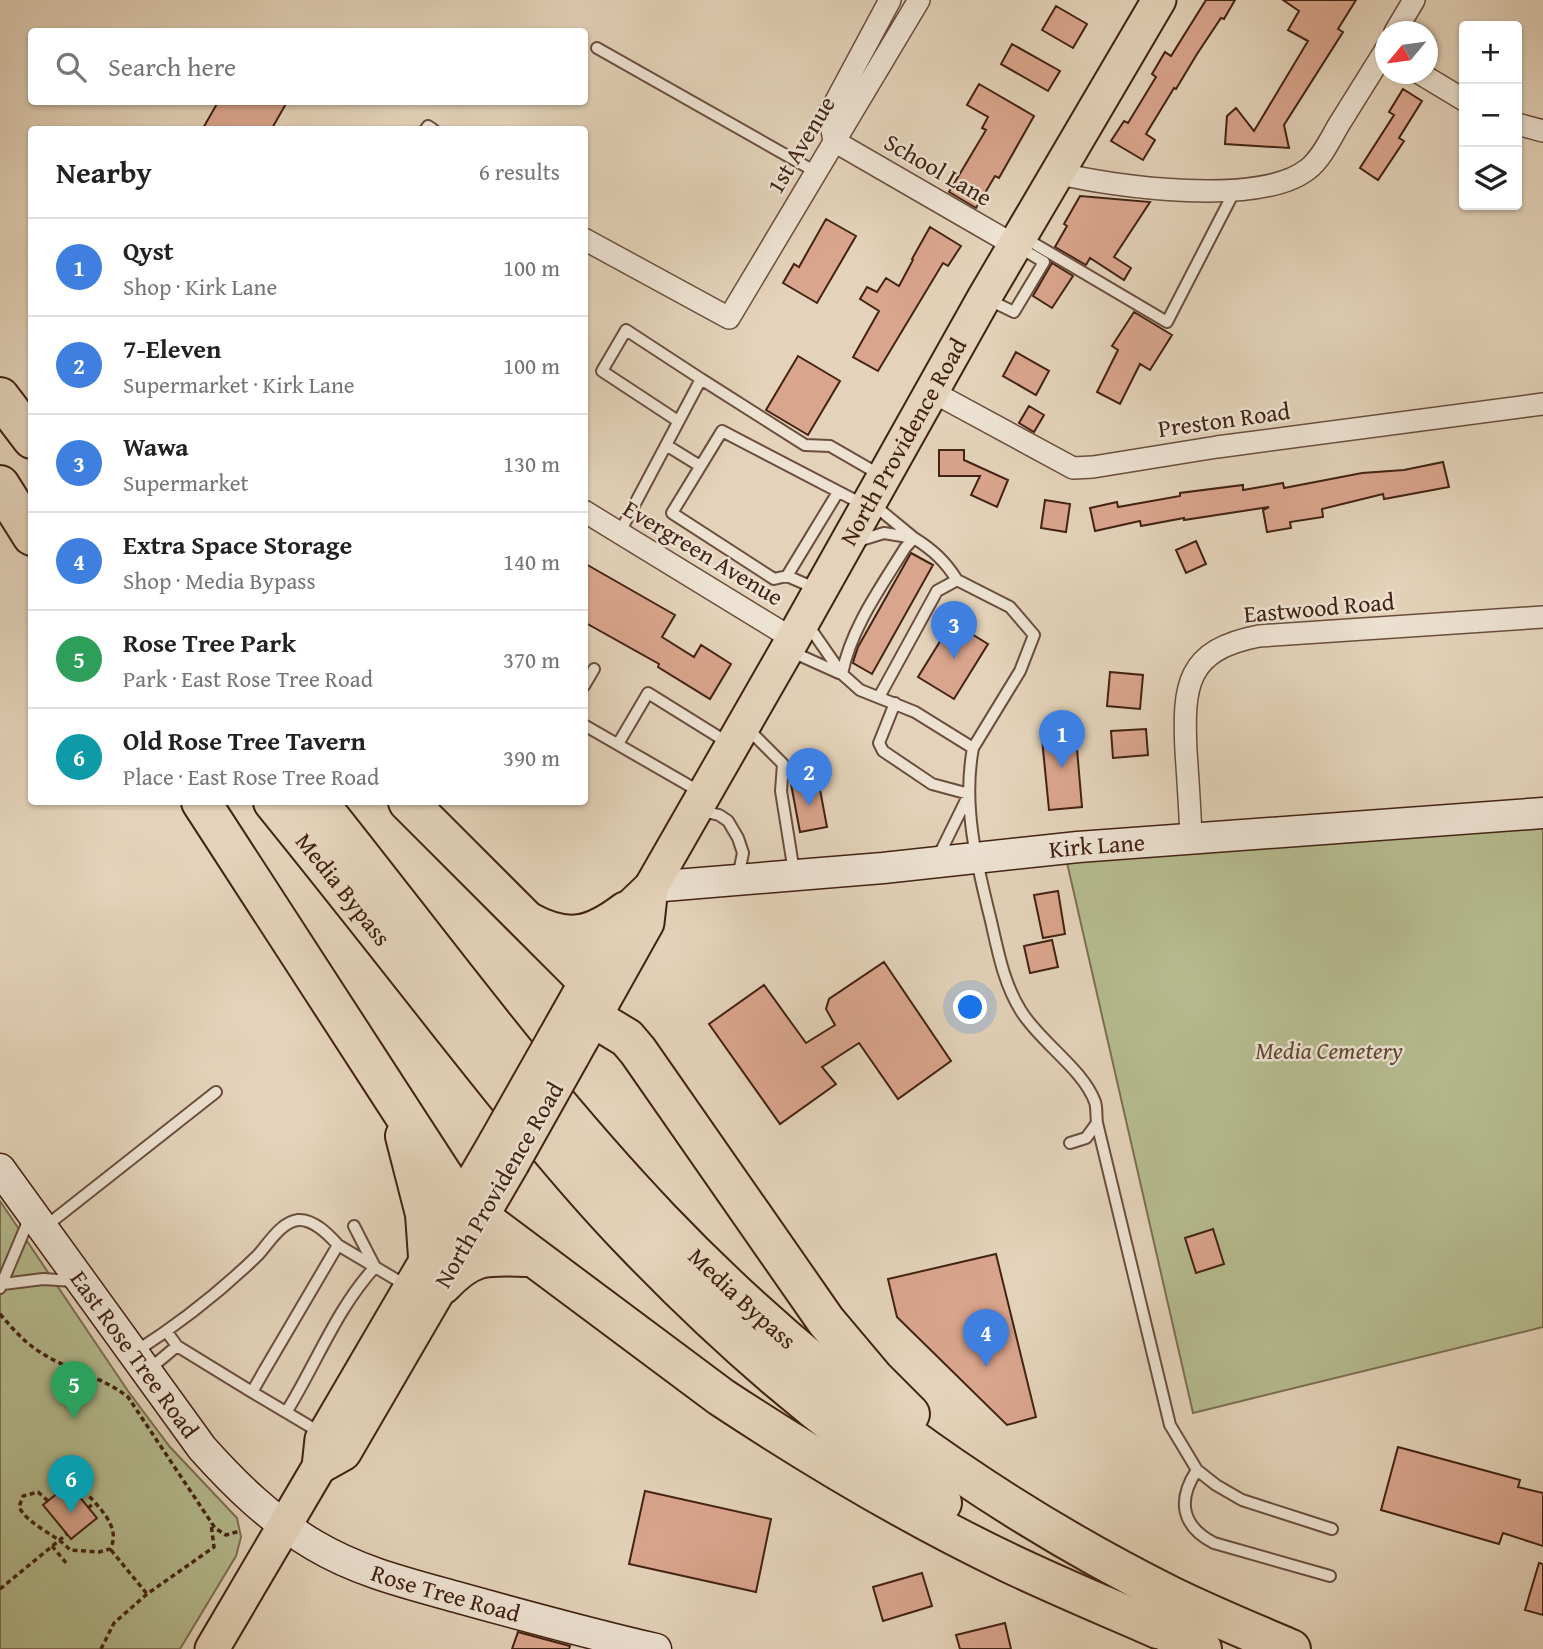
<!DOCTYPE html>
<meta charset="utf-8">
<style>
:root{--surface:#fff;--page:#f6f6f6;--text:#222;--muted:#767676;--line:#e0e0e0;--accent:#8f2418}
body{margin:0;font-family:"Gentium Book Plus",serif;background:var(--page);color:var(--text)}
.controls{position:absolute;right:21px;top:21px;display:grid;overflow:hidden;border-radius:7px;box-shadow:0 2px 5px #0004}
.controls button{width:63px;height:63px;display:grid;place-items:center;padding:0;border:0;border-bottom:2px solid var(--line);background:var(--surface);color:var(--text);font:35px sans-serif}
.compass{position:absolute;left:1375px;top:21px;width:63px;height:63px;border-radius:50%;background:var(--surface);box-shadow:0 2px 5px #0004;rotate:241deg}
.you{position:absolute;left:971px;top:1008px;width:24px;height:24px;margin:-18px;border:5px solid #fff;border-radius:50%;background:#1a73e8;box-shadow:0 0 0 10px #1a73e833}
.badge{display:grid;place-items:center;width:46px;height:46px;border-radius:50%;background:var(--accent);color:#fff;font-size:23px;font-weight:700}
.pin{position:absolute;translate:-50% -58px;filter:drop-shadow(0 2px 4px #0008)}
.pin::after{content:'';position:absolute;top:37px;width:24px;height:21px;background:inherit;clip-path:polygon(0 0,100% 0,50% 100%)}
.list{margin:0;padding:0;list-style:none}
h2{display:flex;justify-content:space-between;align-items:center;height:91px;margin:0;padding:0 28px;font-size:30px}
h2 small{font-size:23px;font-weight:400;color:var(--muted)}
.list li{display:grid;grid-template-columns:46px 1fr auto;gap:21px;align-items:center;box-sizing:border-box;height:98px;padding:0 28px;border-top:2px solid var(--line)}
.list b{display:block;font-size:26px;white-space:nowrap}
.list p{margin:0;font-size:23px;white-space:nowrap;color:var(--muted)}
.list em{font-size:23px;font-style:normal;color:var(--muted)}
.icon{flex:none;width:38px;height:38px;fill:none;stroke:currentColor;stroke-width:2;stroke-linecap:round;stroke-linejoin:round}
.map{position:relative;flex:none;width:1543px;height:1649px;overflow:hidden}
.search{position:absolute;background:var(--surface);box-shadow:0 2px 5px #0004;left:28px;top:28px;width:560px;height:77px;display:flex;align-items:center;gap:18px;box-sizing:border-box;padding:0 24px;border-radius:7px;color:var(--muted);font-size:26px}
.panel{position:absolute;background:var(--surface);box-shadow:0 2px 5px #0004;left:28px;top:126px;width:560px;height:679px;border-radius:7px}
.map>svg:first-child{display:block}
</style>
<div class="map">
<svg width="1543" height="1649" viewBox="0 0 1543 1649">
<rect width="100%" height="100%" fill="#e4d3ba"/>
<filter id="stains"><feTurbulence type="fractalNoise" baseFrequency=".00286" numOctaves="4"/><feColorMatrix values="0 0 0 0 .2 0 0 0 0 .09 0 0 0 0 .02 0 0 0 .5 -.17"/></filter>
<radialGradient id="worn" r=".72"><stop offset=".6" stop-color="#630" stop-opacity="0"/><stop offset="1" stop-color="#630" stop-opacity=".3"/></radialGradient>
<path fill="#b5bc8f" stroke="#7c6f51" stroke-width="2" d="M1543 823V1327L1193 1413 1065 854Z
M0 1201 128 1391 170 1447 237 1518 241 1537 236 1556 180 1649H0Z"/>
<path fill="#daa58d" stroke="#422213" stroke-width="2" d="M1206 0H1235L1224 19 1221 18 1197 54 1176 89 1174 88 1146 134 1155 140 1143 160 1111 141 1124 121 1128 123 1156 77 1152 74 1165 52 1171 56Z
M1283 0H1356L1338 29 1343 32 1284 125 1289 148 1225 144 1227 116 1236 108 1254 131 1308 41 1288 30 1299 11Z
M1056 6 1087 24 1073 48 1042 30Z
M1012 44 1060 71 1048 91 1001 64Z
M979 84 1034 116 999 178 995 176 976 208 949 192 986 130 982 128 988 117 967 105Z
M1403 89 1422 101 1399 138 1404 141 1378 180 1360 168 1394 115 1389 112Z
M218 102H287L271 130H202Z
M1080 196 1150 202 1114 257 1131 268 1124 280 1090 258 1086 265 1055 247 1067 226 1064 224Z
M826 219 856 236 817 303 783 283 794 264 799 267Z
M930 227 961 246 948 266 943 263 878 371 853 357 879 311 860 299 867 287 877 292 886 278 899 286 913 260 912 259Z
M1052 263 1073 276 1052 308 1033 296Z
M1134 312 1172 335 1150 370 1140 364 1120 404 1097 392 1118 350 1112 346Z
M1016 352 1049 371 1036 395 1003 376Z
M798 356 840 381 808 435 766 410Z
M1029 406 1044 415 1034 432 1019 423Z
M939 450H964V460L1008 480 997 507 971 495 980 476H939Z
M1443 462 1449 487 1384 499 1383 494 1322 509 1323 517 1290 522 1291 528 1267 532 1263 510 1269 507 1184 520V518L1141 526 1140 521 1095 531 1090 508 1117 502 1118 507 1180 496V493L1243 485V490L1283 483 1284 488 1362 473 1404 470Z
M1045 500 1070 504 1066 532 1041 528Z
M1196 541 1206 564 1186 573 1176 550Z
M911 553 933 565 872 674 853 663 854 659 858 647Z
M584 563 675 615 662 637 694 657 701 645 731 664 710 699 658 667 659 664 584 622Z
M952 622 988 644 954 699 918 677Z
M1110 672 1143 675 1140 709 1107 706Z
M1075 726 1082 807 1049 810 1041 729Z
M1146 729 1148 755 1113 758 1111 731Z
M818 779 827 827 800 832 791 784Z
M1058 891 1065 934 1043 938 1034 895Z
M1052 940 1058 967 1030 973 1024 946Z
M884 962 951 1061 898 1099 859 1043 822 1067 836 1084 780 1124 709 1024 764 985 806 1043 835 1025 826 1009 829 999Z
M1213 1229 1224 1264 1196 1273 1185 1238Z
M996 1254 1036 1417 1007 1425 897 1317 888 1279Z
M1398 1447 1520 1480 1518 1487 1543 1493V1546L1503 1533 1499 1544 1381 1510Z
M69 1484 97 1518 71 1539 43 1505Z
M645 1491 771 1519 756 1592 629 1564Z
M1539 1563 1543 1564V1615L1525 1610Z
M922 1573 932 1606 883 1621 873 1587Z
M1005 1623 1011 1649H960L956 1635Z
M518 1632 570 1646 569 1649H512Z"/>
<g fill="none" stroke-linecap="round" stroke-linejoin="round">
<g stroke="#6a4e3d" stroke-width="14">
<path id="lane" d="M597 48 816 172
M425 130 428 126 434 130
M1023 237 1167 322 1235 190
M987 299 1014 312 1044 262 1017 246
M678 421 602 371 626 330 701 379
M666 445 700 466
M620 532 701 379 805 445 830 446 882 476
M858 541 884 533 914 538 874 505
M787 576 838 492
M817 589 787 576 774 579 672 513 722 431 864 505
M808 625 842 674 860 690 915 712 973 748C962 806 977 865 991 921 998 952 1004 984 1021 1011 1040 1042 1083 1069 1095 1102 1097 1108 1096 1116 1097 1123L1086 1138 1070 1143
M790 651 839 673
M842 674C851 628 881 587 905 548L914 538C933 550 945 561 957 580
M584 686 594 669
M879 697 937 591 957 580 1010 607 1034 635 1020 671 973 748
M895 703 879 743 883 751 932 784 969 794
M584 725 702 793
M748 729 783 764 781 791 794 872
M618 744 648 693 730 744
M698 810 719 815 728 821 738 838 743 853 738 877
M938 857 969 794
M1097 1123 1170 1425 1197 1470 1216 1485 1242 1500 1332 1529
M46 1226 216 1092
M354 1226 375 1267
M3 1284 43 1279 73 1281
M0 1288 30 1217
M167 1332 177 1346 252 1392
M135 1352C179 1324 220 1292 258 1255 268 1244 281 1222 298 1220 314 1219 329 1235 338 1245
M147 1371 177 1346
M287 1411C316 1364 337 1308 375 1267
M321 1433 252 1392 264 1371 338 1245 407 1286
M1197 1470C1177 1500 1181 1526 1214 1543L1330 1576"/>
</g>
<g stroke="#6a4e3d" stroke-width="24">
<path id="street" d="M1395 32 1414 0
M1421 74 1464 100
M1517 124 1543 131
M834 141 1014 245
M834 141 829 114 890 0
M1057 173C1114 187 1261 207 1308 169 1321 159 1330 140 1338 126 1354 100 1370 75 1386 49
M584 239 729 318 919 0
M931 391 1073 468 1093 467 1217 447 1543 404
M584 511 793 639
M1191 838C1190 809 1188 780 1186 751 1183 685 1186 650 1259 636L1543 617"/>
</g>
<g stroke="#422213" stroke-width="33">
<g id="secondary">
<path id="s1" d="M651 887 883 868 1078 847 1543 813"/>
<path id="s2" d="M0 1169 202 1448C236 1486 270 1519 314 1545 359 1572 410 1584 460 1598 525 1616 590 1634 656 1649"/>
</g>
</g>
<g stroke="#422213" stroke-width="37">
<g id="primary">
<path id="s3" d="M555 1037 626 911 651 887 793 639 984 298 1159 0"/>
<path d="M572 1057 647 923 651 887"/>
<path d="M319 1467 344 1453 512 1164"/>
<path d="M212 1649 319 1467 322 1439 495 1143"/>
</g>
</g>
<g stroke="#422213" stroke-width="42">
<g id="highway">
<path d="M0 397 32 439"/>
<path d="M0 485 32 536"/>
<path d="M201 802 461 1203 721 1397C812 1457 909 1515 1007 1562 1057 1586 1108 1607 1158 1629"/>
<path id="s4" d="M273 802C333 876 392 951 451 1026 510 1100 569 1176 635 1244 728 1341 830 1429 942 1503"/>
<path id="s5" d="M318 802C430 942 536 1089 660 1219 807 1373 981 1501 1171 1596 1210 1615 1251 1632 1291 1649"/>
<path d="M408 802 587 981 594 1018 627 1038 638 1051 826 1321 874 1378 910 1414"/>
<path d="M529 922C568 943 592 937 626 911"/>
<path d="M405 1136 425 1214 428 1257"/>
<path d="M442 1285C473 1252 487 1256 530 1257"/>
<path d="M1136 1617 1202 1649"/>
</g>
</g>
<path stroke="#422213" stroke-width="3.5" stroke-dasharray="5 3.5" stroke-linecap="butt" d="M0 1314C12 1328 24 1342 40 1352 68 1371 100 1375 128 1397L215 1528 226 1535 240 1531
M48 1501 38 1492 23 1496 19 1507C29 1526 56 1534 70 1550L99 1552 110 1549C123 1526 95 1504 81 1487L75 1491
M88 1508 94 1503
M52 1546 67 1564
M111 1550 147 1594
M0 1589 67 1534
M101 1649 114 1623 147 1594 214 1547 211 1523"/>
<use href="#lane" stroke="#ede2d2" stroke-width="10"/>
<use href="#street" stroke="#ede2d2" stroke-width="21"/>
<use href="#secondary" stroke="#ede2d2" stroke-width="30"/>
<use href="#primary" stroke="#e4d3ba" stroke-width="33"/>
<use href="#highway" stroke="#e4d3ba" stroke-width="38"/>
<g stroke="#422213" stroke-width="37" stroke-linecap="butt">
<path id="primary-bridge" d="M495 1143 555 1037
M512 1164 572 1057"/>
</g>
<use href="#primary-bridge" stroke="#e4d3ba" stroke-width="33"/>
</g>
<g text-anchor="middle" stroke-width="5" stroke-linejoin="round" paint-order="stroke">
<g font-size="24" fill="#422213" stroke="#ede2d2">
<text transform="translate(801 145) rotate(-59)" y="8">1st Avenue</text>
<text transform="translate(938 170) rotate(30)" y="8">School Lane</text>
<text transform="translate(1224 420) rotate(-8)" y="8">Preston Road</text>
<text dy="8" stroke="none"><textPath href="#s3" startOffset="691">North Providence Road</textPath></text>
<text transform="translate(703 553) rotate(31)" y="8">Evergreen Avenue</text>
<text transform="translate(1319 608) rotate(-5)" y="8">Eastwood Road</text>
<text dy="8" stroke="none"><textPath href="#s1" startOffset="448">Kirk Lane</textPath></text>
<text dy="8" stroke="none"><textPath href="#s4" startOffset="112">Media Bypass</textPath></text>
<text transform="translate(499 1185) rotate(-60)" y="8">North Providence Road</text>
<text dy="8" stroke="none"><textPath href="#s5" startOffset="654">Media Bypass</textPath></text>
<text dy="8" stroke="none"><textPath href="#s2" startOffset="229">East Rose Tree Road</textPath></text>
<text dy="8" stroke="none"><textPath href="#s2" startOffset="634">Rose Tree Road</textPath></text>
</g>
<g font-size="24" font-style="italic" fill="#5f4832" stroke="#ede2d2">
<text x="1329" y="1059">Media Cemetery</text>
</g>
</g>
<rect width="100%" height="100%" filter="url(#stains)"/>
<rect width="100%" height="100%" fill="url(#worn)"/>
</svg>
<div class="controls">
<button>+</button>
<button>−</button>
<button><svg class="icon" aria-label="layers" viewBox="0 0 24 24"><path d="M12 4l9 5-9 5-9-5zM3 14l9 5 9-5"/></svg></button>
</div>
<svg class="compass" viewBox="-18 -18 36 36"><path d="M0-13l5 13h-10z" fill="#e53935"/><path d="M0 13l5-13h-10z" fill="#767676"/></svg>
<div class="you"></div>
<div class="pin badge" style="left:1062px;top:768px;background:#3f7fe0">1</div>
<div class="pin badge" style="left:809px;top:806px;background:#3f7fe0">2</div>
<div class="pin badge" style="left:954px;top:659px;background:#3f7fe0">3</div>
<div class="pin badge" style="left:986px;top:1367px;background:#3f7fe0">4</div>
<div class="pin badge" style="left:74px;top:1419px;background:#2e9e5b">5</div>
<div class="pin badge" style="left:71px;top:1513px;background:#0f9aa8">6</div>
<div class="search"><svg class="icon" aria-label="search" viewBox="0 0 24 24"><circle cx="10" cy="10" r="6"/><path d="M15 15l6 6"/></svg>Search here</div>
<section class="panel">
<h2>Nearby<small>6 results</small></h2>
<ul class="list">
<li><span class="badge" style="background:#3f7fe0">1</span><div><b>Qyst</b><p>Shop · Kirk Lane</p></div><em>100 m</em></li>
<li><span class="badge" style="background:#3f7fe0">2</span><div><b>7-Eleven</b><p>Supermarket · Kirk Lane</p></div><em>100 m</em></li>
<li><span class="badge" style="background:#3f7fe0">3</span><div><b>Wawa</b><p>Supermarket</p></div><em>130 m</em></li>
<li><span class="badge" style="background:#3f7fe0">4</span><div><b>Extra Space Storage</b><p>Shop · Media Bypass</p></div><em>140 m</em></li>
<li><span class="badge" style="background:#2e9e5b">5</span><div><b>Rose Tree Park</b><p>Park · East Rose Tree Road</p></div><em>370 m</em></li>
<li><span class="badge" style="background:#0f9aa8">6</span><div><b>Old Rose Tree Tavern</b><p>Place · East Rose Tree Road</p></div><em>390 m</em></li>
</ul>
</section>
</div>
